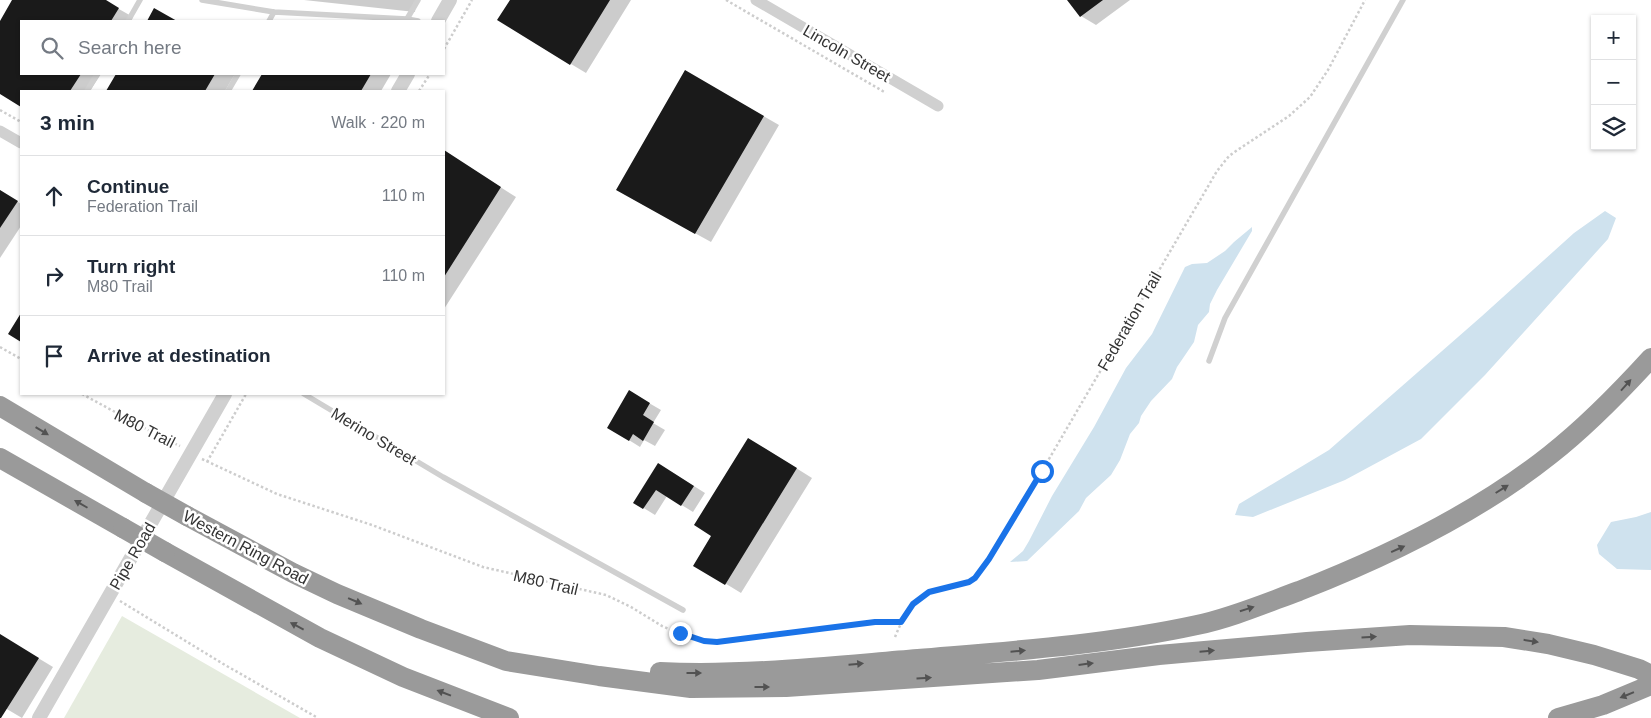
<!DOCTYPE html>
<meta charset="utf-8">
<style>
:root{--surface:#fff;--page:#f2f2f3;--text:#1f2937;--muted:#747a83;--line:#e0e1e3}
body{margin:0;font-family:Helvetica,sans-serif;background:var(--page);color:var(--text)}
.controls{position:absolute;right:15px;top:15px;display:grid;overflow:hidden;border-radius:0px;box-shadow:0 1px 4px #0004}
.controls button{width:45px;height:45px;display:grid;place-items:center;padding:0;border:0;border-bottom:1px solid var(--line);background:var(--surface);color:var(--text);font:25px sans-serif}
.stop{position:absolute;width:15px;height:15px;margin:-11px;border:4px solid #1a73e8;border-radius:50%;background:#fff}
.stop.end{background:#1a73e8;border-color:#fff;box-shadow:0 1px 5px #0008}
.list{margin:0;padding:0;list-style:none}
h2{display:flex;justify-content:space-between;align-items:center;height:65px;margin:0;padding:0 20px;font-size:21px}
h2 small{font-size:16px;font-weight:400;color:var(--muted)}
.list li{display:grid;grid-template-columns:32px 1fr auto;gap:15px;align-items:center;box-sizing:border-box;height:80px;padding:0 20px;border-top:1px solid var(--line)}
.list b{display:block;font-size:19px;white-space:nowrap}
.list p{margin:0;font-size:16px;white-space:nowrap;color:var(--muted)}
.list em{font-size:16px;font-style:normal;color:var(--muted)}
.icon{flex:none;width:28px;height:28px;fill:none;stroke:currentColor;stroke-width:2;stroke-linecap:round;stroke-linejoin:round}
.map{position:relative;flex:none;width:1651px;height:718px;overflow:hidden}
.search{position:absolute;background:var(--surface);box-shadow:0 1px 4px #0004;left:20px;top:20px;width:425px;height:55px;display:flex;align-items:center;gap:12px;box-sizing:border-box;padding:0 18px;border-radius:0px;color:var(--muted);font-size:19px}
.panel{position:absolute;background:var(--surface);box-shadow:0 1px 4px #0004;left:20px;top:90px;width:425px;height:305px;border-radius:0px}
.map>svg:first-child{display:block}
</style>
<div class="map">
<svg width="1651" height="718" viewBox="0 0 1651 718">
<rect width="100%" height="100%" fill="#fff"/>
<path fill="#e6ecdf" d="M122 616 300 718H64Z"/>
<path fill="#cfe2ee" d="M1605 211 1616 218 1608 239 1485 375 1421 439 1345 480 1253 517 1235 515 1239 504 1329 450 1482 316 1574 233Z
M1252 227V231L1217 290 1210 304 1209 312 1198 325 1194 342 1177 367 1172 379 1151 401 1141 416 1139 423 1130 434 1120 460 1111 475 1086 498 1079 511 1027 561 1010 562 1023 551 1029 541 1052 496 1094 427 1126 368 1152 334 1185 267 1192 264 1207 263 1225 251 1234 242Z
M1651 512V570L1617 569 1599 554 1597 545 1611 522 1636 517Z"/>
<path fill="#0003" d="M14 0H103L133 17 131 21H21V74H101L90 91H21V105L0 93V24Z
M304 0H416L415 12Z
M511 0H631L586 73 571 64Z
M1069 0H1130L1096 25 1081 16Z
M685 71 779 125 711 242 633 199Z
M118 74H235L225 91H108Z
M262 74H391L381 91H253L263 74Z
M444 151 516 197 444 309Z
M0 190 21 204V226L0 258Z
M630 392 661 410 653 423 665 430 655 446 644 440 640 447 608 427Z
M764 448 812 478 741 593 695 565Z
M670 471 705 493 693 512 667 496 655 515 634 502Z
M0 635 53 667 22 718 0 705Z"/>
<path fill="#1a1a1a" d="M12 0H106L119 8 111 21H21V74H81L70 91H21V107L0 94V21Z
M510 0H610L570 65 497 20Z
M1067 0H1103L1080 17Z
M154 8 177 21H147Z
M685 70 764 116 695 234 616 190Z
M116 74H215L205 91H106Z
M262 74H371L361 91H252Z
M444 150 501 187 444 277Z
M0 190 18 201 0 228Z
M21 313V342L8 334Z
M629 390 650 403 643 415 654 422 643 441 633 434 629 441 607 428Z
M748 438 797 468 725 585 693 566 711 536 694 525Z
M658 463 694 486 681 506 656 490 643 509 633 503Z
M0 634 39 658 1 718H0Z"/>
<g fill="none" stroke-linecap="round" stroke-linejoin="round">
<path stroke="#cdcdcd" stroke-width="2.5" stroke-dasharray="2.5 2.5" stroke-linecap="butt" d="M726 0 886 93
M444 49 472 0
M419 91 430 74
M0 110 21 122
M0 347 21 359
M82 394 161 437 180 446
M202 459 277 494 372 525 483 567 606 595 631 607 662 626 690 638 717 642 735 641 875 622H901
M207 462 246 394
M120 601 225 665 318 718
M895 637C904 615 916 595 941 588 959 584 969 585 982 570L1042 471 1217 171 1229 156 1236 151 1289 116 1310 97 1328 70 1365 0"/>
<path stroke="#d0d0d0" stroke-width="5.5" d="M202 0 274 12 407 19 418 0
M407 19 418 21
M128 21 140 0
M269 21 274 12
M87 91 97 74
M228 91 238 74
M1209 361 1225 318 1403 0
M304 394 443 477 683 610"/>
<path stroke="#d0d0d0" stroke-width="11" d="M756 0 938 106
M0 131 21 143"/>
<path stroke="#d0d0d0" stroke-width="14" d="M438 21 450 0
M398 91 408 74
M39 718 225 394"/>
<path stroke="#9a9a9a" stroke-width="20" d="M0 406 146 493
M0 458 123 528
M187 516 293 573 337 594 421 629 506 661 599 676 691 688 786 687 1038 670 1159 655 1307 642 1410 635 1504 637 1548 644 1594 655 1639 669 1651 675
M165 552 320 638 403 677 509 718
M660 672C746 676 832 666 918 659 1012 651 1105 645 1197 625 1231 618 1266 603 1299 591 1386 557 1477 513 1550 455 1587 426 1620 392 1651 358
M1558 718 1603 705 1651 685"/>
<path stroke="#9a9a9a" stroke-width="20" d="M146 493 187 516
M123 528 165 552"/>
</g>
<defs><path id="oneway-solid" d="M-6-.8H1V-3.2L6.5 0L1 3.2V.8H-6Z" transform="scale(1.25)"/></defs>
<g fill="#525252">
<use href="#oneway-solid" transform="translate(1626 385) rotate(-48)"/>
<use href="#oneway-solid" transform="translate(42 431) rotate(31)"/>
<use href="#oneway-solid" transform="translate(1502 489) rotate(-32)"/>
<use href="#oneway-solid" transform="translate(81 504) rotate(-150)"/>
<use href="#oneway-solid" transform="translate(1398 549) rotate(-24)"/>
<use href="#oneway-solid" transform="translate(355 601) rotate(23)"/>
<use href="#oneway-solid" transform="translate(1247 609) rotate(-18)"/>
<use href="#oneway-solid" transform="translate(297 626) rotate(-152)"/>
<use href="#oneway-solid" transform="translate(1369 637) rotate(-4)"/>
<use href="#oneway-solid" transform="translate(1531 641) rotate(9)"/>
<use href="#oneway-solid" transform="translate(1018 651) rotate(-5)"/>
<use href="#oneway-solid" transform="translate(1207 651) rotate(-5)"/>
<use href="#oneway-solid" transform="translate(856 664) rotate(-5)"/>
<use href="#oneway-solid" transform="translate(1086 664) rotate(-7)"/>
<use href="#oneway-solid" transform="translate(694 673)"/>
<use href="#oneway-solid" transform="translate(924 678) rotate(-4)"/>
<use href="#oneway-solid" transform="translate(762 687)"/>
<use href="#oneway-solid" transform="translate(444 693) rotate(-159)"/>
<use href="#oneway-solid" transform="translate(1627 695) rotate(158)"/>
</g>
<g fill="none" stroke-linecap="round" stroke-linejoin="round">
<path stroke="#1a73e8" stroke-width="6" d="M680 633 704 641 717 642 875 622H901L913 604 929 592 969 582 975 578 989 559 1042 471"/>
</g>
<g text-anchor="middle" stroke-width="5" stroke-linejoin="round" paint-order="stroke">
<g font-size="16" fill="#333" stroke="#fff">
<text transform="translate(847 53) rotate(30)" y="6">Lincoln Street</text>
<text transform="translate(1129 321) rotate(-60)" y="6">Federation Trail</text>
<text transform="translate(145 428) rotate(27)" y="6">M80 Trail</text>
<text transform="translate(374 436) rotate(31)" y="6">Merino Street</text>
<text transform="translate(246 547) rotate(28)" y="6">Western Ring Road</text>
<text transform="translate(132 556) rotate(-60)" y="6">Pipe Road</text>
<text transform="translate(546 582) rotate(13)" y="6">M80 Trail</text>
</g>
</g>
</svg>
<div class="controls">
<button>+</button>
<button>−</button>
<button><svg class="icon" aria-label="layers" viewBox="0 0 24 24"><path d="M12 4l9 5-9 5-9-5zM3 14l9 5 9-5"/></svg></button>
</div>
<div class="stop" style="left:1042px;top:471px"></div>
<div class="stop end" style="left:680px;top:633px"></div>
<div class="search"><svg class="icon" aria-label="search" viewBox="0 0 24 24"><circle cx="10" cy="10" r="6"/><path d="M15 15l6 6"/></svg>Search here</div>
<section class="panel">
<h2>3 min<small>Walk · 220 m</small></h2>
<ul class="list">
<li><svg class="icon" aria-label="ahead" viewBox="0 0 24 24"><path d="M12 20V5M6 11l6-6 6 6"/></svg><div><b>Continue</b><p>Federation Trail</p></div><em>110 m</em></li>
<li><svg class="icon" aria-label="right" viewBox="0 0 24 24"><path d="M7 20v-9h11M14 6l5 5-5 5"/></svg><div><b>Turn right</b><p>M80 Trail</p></div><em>110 m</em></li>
<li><svg class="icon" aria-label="arrive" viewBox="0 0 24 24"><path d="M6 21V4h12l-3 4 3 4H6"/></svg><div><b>Arrive at destination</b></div></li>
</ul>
</section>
</div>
